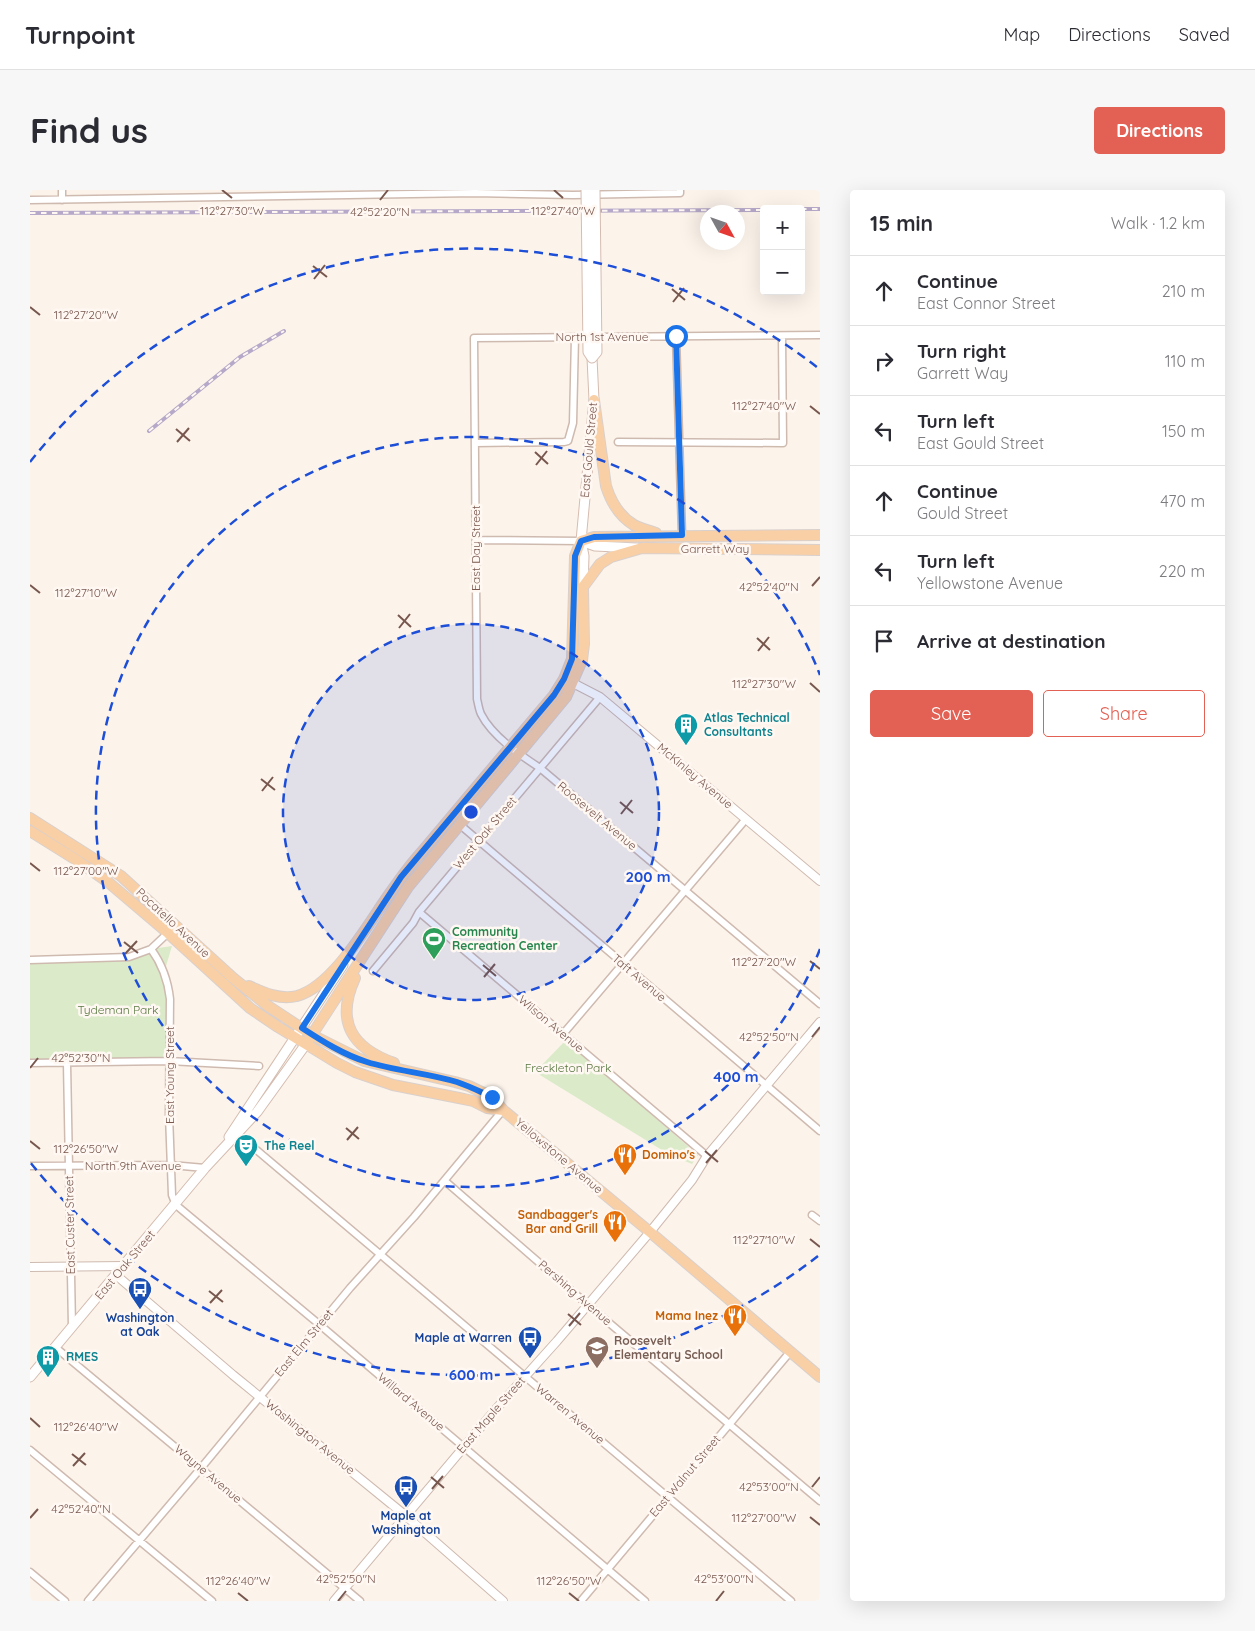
<!DOCTYPE html>
<meta charset="utf-8">
<style>
:root{--surface:#fff;--page:#f7f7f7;--text:#2b2b33;--muted:#7c7c81;--line:#e1e1e2;--accent:#e36154}
body{margin:0;font-family:Quicksand,sans-serif;background:var(--page);color:var(--text)}
.controls{position:absolute;right:15px;top:15px;display:grid;overflow:hidden;border-radius:5px;box-shadow:0 5px 20px #0002}
.controls button{width:45px;height:45px;display:grid;place-items:center;padding:0;border:0;border-bottom:1px solid var(--line);background:var(--surface);color:var(--text);font:25px sans-serif}
.compass{position:absolute;left:670px;top:15px;width:45px;height:45px;border-radius:50%;background:var(--surface);box-shadow:0 5px 20px #0002;rotate:130deg}
.stop{position:absolute;width:15px;height:15px;margin:-11px;border:4px solid #1a73e8;border-radius:50%;background:#fff}
.stop.end{background:#1a73e8;border-color:#fff;box-shadow:0 1px 5px #0008}
.list{margin:0;padding:0;list-style:none}
h2{display:flex;justify-content:space-between;align-items:center;height:65px;margin:0;padding:0 20px;font-size:21px}
h2 small{font-size:16px;font-weight:400;color:var(--muted)}
.list li{display:grid;grid-template-columns:32px 1fr auto;gap:15px;align-items:center;box-sizing:border-box;height:70px;padding:0 20px;border-top:1px solid var(--line)}
.list b{display:block;font-size:19px;white-space:nowrap}
.list p{margin:0;font-size:16px;white-space:nowrap;color:var(--muted)}
.list em{font-size:16px;font-style:normal;color:var(--muted)}
.actions{display:flex;gap:10px;padding:15px 20px}
.actions a{flex:1;padding:11px 0;border:1px solid var(--accent);border-radius:5px;text-align:center;font-size:18px;color:var(--accent)}
.actions .main{background:var(--accent);color:#fff}
.icon{flex:none;width:28px;height:28px;fill:none;stroke:currentColor;stroke-width:2;stroke-linecap:round;stroke-linejoin:round}
.map{position:relative;flex:none;width:790px;height:1411px;overflow:hidden;border-radius:5px}
header{display:flex;align-items:center;gap:30px;box-sizing:border-box;height:70px;padding:0 25px;background:var(--surface);border-bottom:1px solid var(--line)}
header strong{font-size:24px}
nav{display:flex;gap:28px;margin-inline-start:auto;font-size:18px}
.intro{display:flex;align-items:center;justify-content:space-between;box-sizing:border-box;height:120px;padding:0 30px}
h1{margin:0;font-size:35px}
.button{padding:12px 22px;border-radius:5px;background:var(--accent);color:#fff;font-size:18px;font-weight:700}
main{display:flex;gap:30px;padding:0 30px}
aside{flex:1;background:var(--surface);border-radius:5px;box-shadow:0 5px 20px #0002}
.map>svg:first-child{display:block}
</style>
<header>
<strong>Turnpoint</strong>
<nav><a>Map</a><a>Directions</a><a>Saved</a></nav>
</header>
<div class="intro"><h1>Find us</h1><a class="button">Directions</a></div>
<main>
<div class="map">
<svg width="790" height="1411" viewBox="0 0 790 1411">
<rect width="100%" height="100%" fill="#fcf4eb"/>
<path fill="#dbebc9" d="M142 756 134 783 138 795 139 871 0 873V770L94 768 121 759Z
M536 850 668 965 662 974 640 965 505 882Z"/>
<g fill="none" stroke-linecap="round" stroke-linejoin="round">
<g stroke="#cfbab0" stroke-width="9">
<path id="minor" d="M32 0V10
M0 10 445 3 543 5 650 3V0
M790 145 444 148 447 509C448 513 449 520 451 524 462 546 490 565 510 578L790 814
M646 146 652 345
M588 252 753 253 752 146
M445 253 534 252 538 251 543 233 545 147
M446 350 551 351
M429 634 790 941
M389 722 677 966
M121 759C132 774 138 791 140 809L139 925 142 1005 146 1015 290 1135 615 1411
M0 770 99 767 121 759 140 741
M343 781 383 733 389 722 570 507
M533 844 716 629
M0 873 139 871 229 876
M37 873 42 1137
M204 941 761 1411
M0 976 141 975 175 978
M415 991 558 1115 790 1311
M782 1025 790 1031
M25 1157 330 1411
M0 1260 182 1411
M0 1382 35 1411
M58 1411 171 1278 320 1098 384 1027 473 920
M551 1411 760 1162"/>
</g>
<g stroke="#cfbab0" stroke-width="10">
<path id="tertiary" d="M539 491 570 507 790 691
M0 1077 94 1076
M86 1085 203 1185 376 1326 473 1411
M304 1411 466 1219 527 1151 620 1042 662 990 677 966 790 832"/>
</g>
<g stroke="#d5bcb0" stroke-width="11">
<path id="secondary" d="M551 351 565 356 607 358
M553 397 554 366 551 351 564 210 562 168
M199 947 313 775
M0 1187 175 978 227 922 276 854"/>
</g>
<g stroke="#d9d0cd" stroke-width="12">
<path id="primary" d="M564 210 576 296C581 312 589 326 604 335 611 339 619 340 626 343
M0 628 91 686 203 788 238 816 282 845 334 871 425 892 439 896 462 907 473 920 620 1042 790 1187
M0 641 48 671 78 692 138 743 220 818 248 837 307 873 325 882 363 895 429 908 443 911 457 918 473 920
M325 788C305 832 322 858 364 873
M219 796C234 803 250 810 267 806 303 796 337 736 358 706 368 692 378 677 390 664L524 505 534 489 542 469 545 366 551 351 564 347 790 345
M276 854 378 697 536 507 552 470 554 454 553 397 570 374 581 367 612 358 790 360"/>
</g>
<use href="#minor" stroke="#fff" stroke-width="6"/>
<use href="#tertiary" stroke="#fff" stroke-width="8"/>
<use href="#secondary" stroke="#fff" stroke-width="9"/>
<use href="#primary" stroke="#f9cfa6" stroke-width="10"/>
<g stroke="#b5a8c8" stroke-width="4">
<path id="rail" d="M771 19H790
M0 23 734 20
M119 241 210 167 254 141"/>
</g>
<use href="#rail" stroke="#fff8f2" stroke-width="2" stroke-dasharray="5.5" stroke-linecap="butt"/>
<g stroke="#d5bcb0" stroke-width="11" stroke-linecap="butt">
<path id="secondary-bridge" d="M556 0 558 162 562 168 567 162 565 0"/>
</g>
<use href="#secondary-bridge" stroke="#fff" stroke-width="9"/>
</g>
<g fill="none" stroke-linecap="round" stroke-linejoin="round">
<path stroke="#1a73e8" stroke-width="6" d="M462 907C451 902 439 896 427 892 397 883 366 881 337 872 314 865 292 851 272 838L371 687 524 505 534 489 542 469 545 366 551 351 564 347 652 345 646 146"/>
</g>
<path fill="none" stroke="#78574e" stroke-width="2" d="M192 0 202 8M524 0 533 8M350 10 358 0M283 76 297 87M284 89 295 75M642 99 655 110M643 112 654 98M0 117 10 125M780 216 790 224M146 239 160 251M147 252 159 238M505 262 518 274M506 275 517 261M0 395 10 403M782 396 790 387M368 425 381 437M369 438 380 424M727 448 740 460M728 461 739 447M780 493 790 502M231 589 245 600M232 601 243 587M590 612 603 623M591 624 602 610M0 673 10 681M94 752 108 763M95 764 107 751M780 771 790 779M453 775 466 786M454 787 465 774M782 847 790 837M0 878 8 868M316 938 329 949M317 950 328 937M0 951 10 959M675 961 688 972M676 973 687 960M780 1049 790 1057M179 1101 193 1112M180 1113 192 1100M538 1124 551 1135M539 1136 550 1123M0 1228 10 1237M42 1264 56 1275M43 1276 55 1263M401 1287 414 1298M782 1297 790 1287M402 1299 413 1286M780 1327 790 1335M0 1328 8 1319M208 1403 218 1411M539 1403 549 1411M308 1411 316 1401M686 1411 694 1401"/>
<circle cx="441" cy="622" r="188" fill="#1d4ed8" fill-opacity=".12"/>
<g fill="none" stroke="#1d4ed8" stroke-width="2.5" stroke-dasharray="9 6">
<circle cx="441" cy="622" r="188"/>
<path d="M790 759A375 375 0 1 1 790 485"/>
<path d="M788 1066A563 563 0 0 1 0 972M0 272A563 563 0 0 1 788 178"/>
</g>
<defs>
<g id="building-pin" transform="scale(1.25)"><path d="M0 17L-7.5 6A9.5 9.5 0 1 1 7.5 6Z" fill="#0f9aa8" stroke="#fff8f2"/><path d="M-4-6H4V6H1V3H-1V6H-4ZM-2.5-4.3h1.7v1.8h-1.7ZM.8-4.3h1.7v1.8H.8ZM-2.5-1h1.7V.8h-1.7ZM.8-1h1.7V.8H.8Z" fill="#fff"/></g>
<g id="stadium-pin" transform="scale(1.25)"><path d="M0 17L-7.5 6A9.5 9.5 0 1 1 7.5 6Z" fill="#2e9e5b" stroke="#fff8f2"/><path d="M0-5a6.5 5 0 1 0 0 10a6.5 5 0 1 0 0-10ZM-3.5-1.8h7v3.6h-7Z" fill="#fff"/></g>
<g id="theatre-pin" transform="scale(1.25)"><path d="M0 17L-7.5 6A9.5 9.5 0 1 1 7.5 6Z" fill="#0f9aa8" stroke="#fff8f2"/><path d="M-5-5.5Q0-4 5-5.5V0Q5 5 0 6Q-5 5-5 0ZM-3.3-2.5H-1v1.5H-3.3ZM1-2.5H3.3v1.5H1ZM-2.8 1Q0 5.5 2.8 1Z" fill="#fff"/></g>
<g id="restaurant-pin" transform="scale(1.25)"><path d="M0 17L-7.5 6A9.5 9.5 0 1 1 7.5 6Z" fill="#e8710a" stroke="#fff8f2"/><path d="M-5-6h1v4h1v-4h1v4h1v-4h1v5L-1.5 .5V6h-2V.5L-5-1ZM5-6V6H3V1.5H1.5Q1.5-4 5-6Z" fill="#fff"/></g>
<g id="bus-pin" transform="scale(1.25)"><path d="M0 17L-7.5 6A9.5 9.5 0 1 1 7.5 6Z" fill="#1a4fb4" stroke="#fff8f2"/><path d="M-5-6H5V4H4V6H2V4H-2V6H-4V4H-5ZM-3.5-4V0h7V-4ZM-3.5 1.2v1.5H-2V1.2ZM2 1.2v1.5H3.5V1.2Z" fill="#fff"/></g>
<g id="school-pin" transform="scale(1.25)"><path d="M0 17L-7.5 6A9.5 9.5 0 1 1 7.5 6Z" fill="#8d6e63" stroke="#fff8f2"/><path d="M0-5L7-2L0 1L-7-2ZM-4 1L0 2.5L4 1V4Q0 6-4 4Z" fill="#fff"/></g>
</defs>
<g fill-rule="evenodd">
<use href="#building-pin" x="656" y="535"/>
<use href="#stadium-pin" x="404" y="749"/>
<use href="#theatre-pin" x="216" y="956"/>
<use href="#restaurant-pin" x="595" y="965"/>
<use href="#restaurant-pin" x="585" y="1032"/>
<use href="#bus-pin" x="110" y="1099"/>
<use href="#restaurant-pin" x="705" y="1126"/>
<use href="#bus-pin" x="500" y="1148"/>
<use href="#school-pin" x="567" y="1158"/>
<use href="#building-pin" x="18" y="1167"/>
<use href="#bus-pin" x="376" y="1297"/>
</g>
<g text-anchor="middle" stroke-width="5" stroke-linejoin="round" paint-order="stroke">
<g font-size="12" fill="#78574e" stroke="#fff8f2">
<text x="572" y="151">North 1st Avenue</text>
<text transform="translate(559 260) rotate(-85)" y="4">East Gould Street</text>
<text transform="translate(446 358) rotate(-90)" y="4">East Day Street</text>
<text x="685" y="363">Garrett Way</text>
<text transform="translate(665 586) rotate(40)" y="4">McKinley Avenue</text>
<text transform="translate(567 626) rotate(40)" y="4">Roosevelt Avenue</text>
<text transform="translate(455 643) rotate(-50)" y="4">West Oak Street</text>
<text transform="translate(143 733) rotate(43)" y="4">Pocatello Avenue</text>
<text transform="translate(609 788) rotate(40)" y="4">Taft Avenue</text>
<text transform="translate(521 834) rotate(40)" y="4">Wilson Avenue</text>
<text transform="translate(140 885) rotate(-90)" y="4">East Young Street</text>
<text transform="translate(529 966) rotate(40)" y="4">Yellowstone Avenue</text>
<text x="103" y="980">North 9th Avenue</text>
<text transform="translate(40 1035) rotate(-91)" y="4">East Custer Street</text>
<text transform="translate(95 1075) rotate(-50)" y="4">East Oak Street</text>
<text transform="translate(545 1103) rotate(41)" y="4">Pershing Avenue</text>
<text transform="translate(274 1153) rotate(-50)" y="4">East Elm Street</text>
<text transform="translate(381 1212) rotate(40)" y="4">Willard Avenue</text>
<text transform="translate(540 1224) rotate(40)" y="4">Warren Avenue</text>
<text transform="translate(461 1225) rotate(-49)" y="4">East Maple Street</text>
<text transform="translate(280 1247) rotate(39)" y="4">Washington Avenue</text>
<text transform="translate(178 1284) rotate(40)" y="4">Wayne Avenue</text>
<text transform="translate(655 1286) rotate(-50)" y="4">East Walnut Street</text>
</g>
<g font-size="12" font-weight="bold" fill="#0d838f" stroke="#fff8f2" text-anchor="start">
<text x="674" y="532">Atlas Technical<tspan x="674" dy="14">Consultants</tspan></text>
<text x="234" y="960">The Reel</text>
<text x="36" y="1171">RMES</text>
</g>
<g font-size="12" font-weight="bold" fill="#27864d" stroke="#fff8f2" text-anchor="start">
<text x="422" y="746">Community<tspan x="422" dy="14">Recreation Center</tspan></text>
</g>
<g font-size="12" fill="#597842" stroke="#fff8f2">
<text x="88" y="824">Tydeman Park</text>
<text x="538" y="882">Freckleton Park</text>
</g>
<g font-size="12" font-weight="bold" fill="#c56008" stroke="#fff8f2" text-anchor="end">
<text x="612" y="969" text-anchor="start">Domino's</text>
<text x="568" y="1029">Sandbagger's<tspan x="568" dy="14">Bar and Grill</tspan></text>
<text x="688" y="1130">Mama Inez</text>
</g>
<g font-size="12" font-weight="bold" fill="#164399" stroke="#fff8f2">
<text x="110" y="1132">Washington<tspan x="110" dy="14">at Oak</tspan></text>
<text x="482" y="1152" text-anchor="end">Maple at Warren</text>
<text x="376" y="1330">Maple at<tspan x="376" dy="14">Washington</tspan></text>
</g>
<g font-size="12" font-weight="bold" fill="#785e54" stroke="#fff8f2" text-anchor="start">
<text x="584" y="1155">Roosevelt<tspan x="584" dy="14">Elementary School</tspan></text>
</g>
</g>
<g font-size="12" text-anchor="middle" fill="#78574e" stroke="#fff8f2" stroke-width="5" stroke-linejoin="round" paint-order="stroke">
<text x="202" y="25">112°27'30"W</text>
<text x="533" y="25">112°27'40"W</text>
<text x="350" y="26">42°52'20"N</text>
<text x="56" y="129">112°27'20"W</text>
<text x="734" y="220">112°27'40"W</text>
<text x="739" y="401">42°52'40"N</text>
<text x="56" y="407">112°27'10"W</text>
<text x="734" y="498">112°27'30"W</text>
<text x="56" y="685">112°27'00"W</text>
<text x="734" y="776">112°27'20"W</text>
<text x="739" y="851">42°52'50"N</text>
<text x="51" y="872">42°52'30"N</text>
<text x="56" y="963">112°26'50"W</text>
<text x="734" y="1054">112°27'10"W</text>
<text x="56" y="1241">112°26'40"W</text>
<text x="739" y="1301">42°53'00"N</text>
<text x="51" y="1323">42°52'40"N</text>
<text x="734" y="1332">112°27'00"W</text>
<text x="316" y="1393">42°52'50"N</text>
<text x="694" y="1393">42°53'00"N</text>
<text x="208" y="1395">112°26'40"W</text>
<text x="539" y="1395">112°26'50"W</text>
</g>
<circle cx="441" cy="622" r="8" fill="#1d4ed8" stroke="#fff8f2" stroke-width="2.5"/>
<g font-size="15" text-anchor="middle" font-weight="bold" fill="#1d4ed8" stroke="#fff8f2" stroke-width="5" stroke-linejoin="round" paint-order="stroke">
<text x="618" y="692">200 m</text>
<text x="706" y="892">400 m</text>
<text x="441" y="1190">600 m</text>
</g>
</svg>
<div class="controls">
<button>+</button>
<button>−</button>
</div>
<svg class="compass" viewBox="-18 -18 36 36"><path d="M0-13l5 13h-10z" fill="#e53935"/><path d="M0 13l5-13h-10z" fill="#7c7c81"/></svg>
<div class="stop" style="left:646px;top:146px"></div>
<div class="stop end" style="left:462px;top:907px"></div>
</div>
<aside>
<h2>15 min<small>Walk · 1.2 km</small></h2>
<ul class="list">
<li><svg class="icon" aria-label="ahead" viewBox="0 0 24 24"><path d="M12 20V5M6 11l6-6 6 6"/></svg><div><b>Continue</b><p>East Connor Street</p></div><em>210 m</em></li>
<li><svg class="icon" aria-label="right" viewBox="0 0 24 24"><path d="M7 20v-9h11M14 6l5 5-5 5"/></svg><div><b>Turn right</b><p>Garrett Way</p></div><em>110 m</em></li>
<li><svg class="icon" aria-label="left" viewBox="0 0 24 24"><path d="M17 20v-9H6M10 6l-5 5 5 5"/></svg><div><b>Turn left</b><p>East Gould Street</p></div><em>150 m</em></li>
<li><svg class="icon" aria-label="ahead" viewBox="0 0 24 24"><path d="M12 20V5M6 11l6-6 6 6"/></svg><div><b>Continue</b><p>Gould Street</p></div><em>470 m</em></li>
<li><svg class="icon" aria-label="left" viewBox="0 0 24 24"><path d="M17 20v-9H6M10 6l-5 5 5 5"/></svg><div><b>Turn left</b><p>Yellowstone Avenue</p></div><em>220 m</em></li>
<li><svg class="icon" aria-label="arrive" viewBox="0 0 24 24"><path d="M6 21V4h12l-3 4 3 4H6"/></svg><div><b>Arrive at destination</b></div></li>
</ul>
<div class="actions"><a class="main">Save</a><a>Share</a></div>
</aside>
</main>
